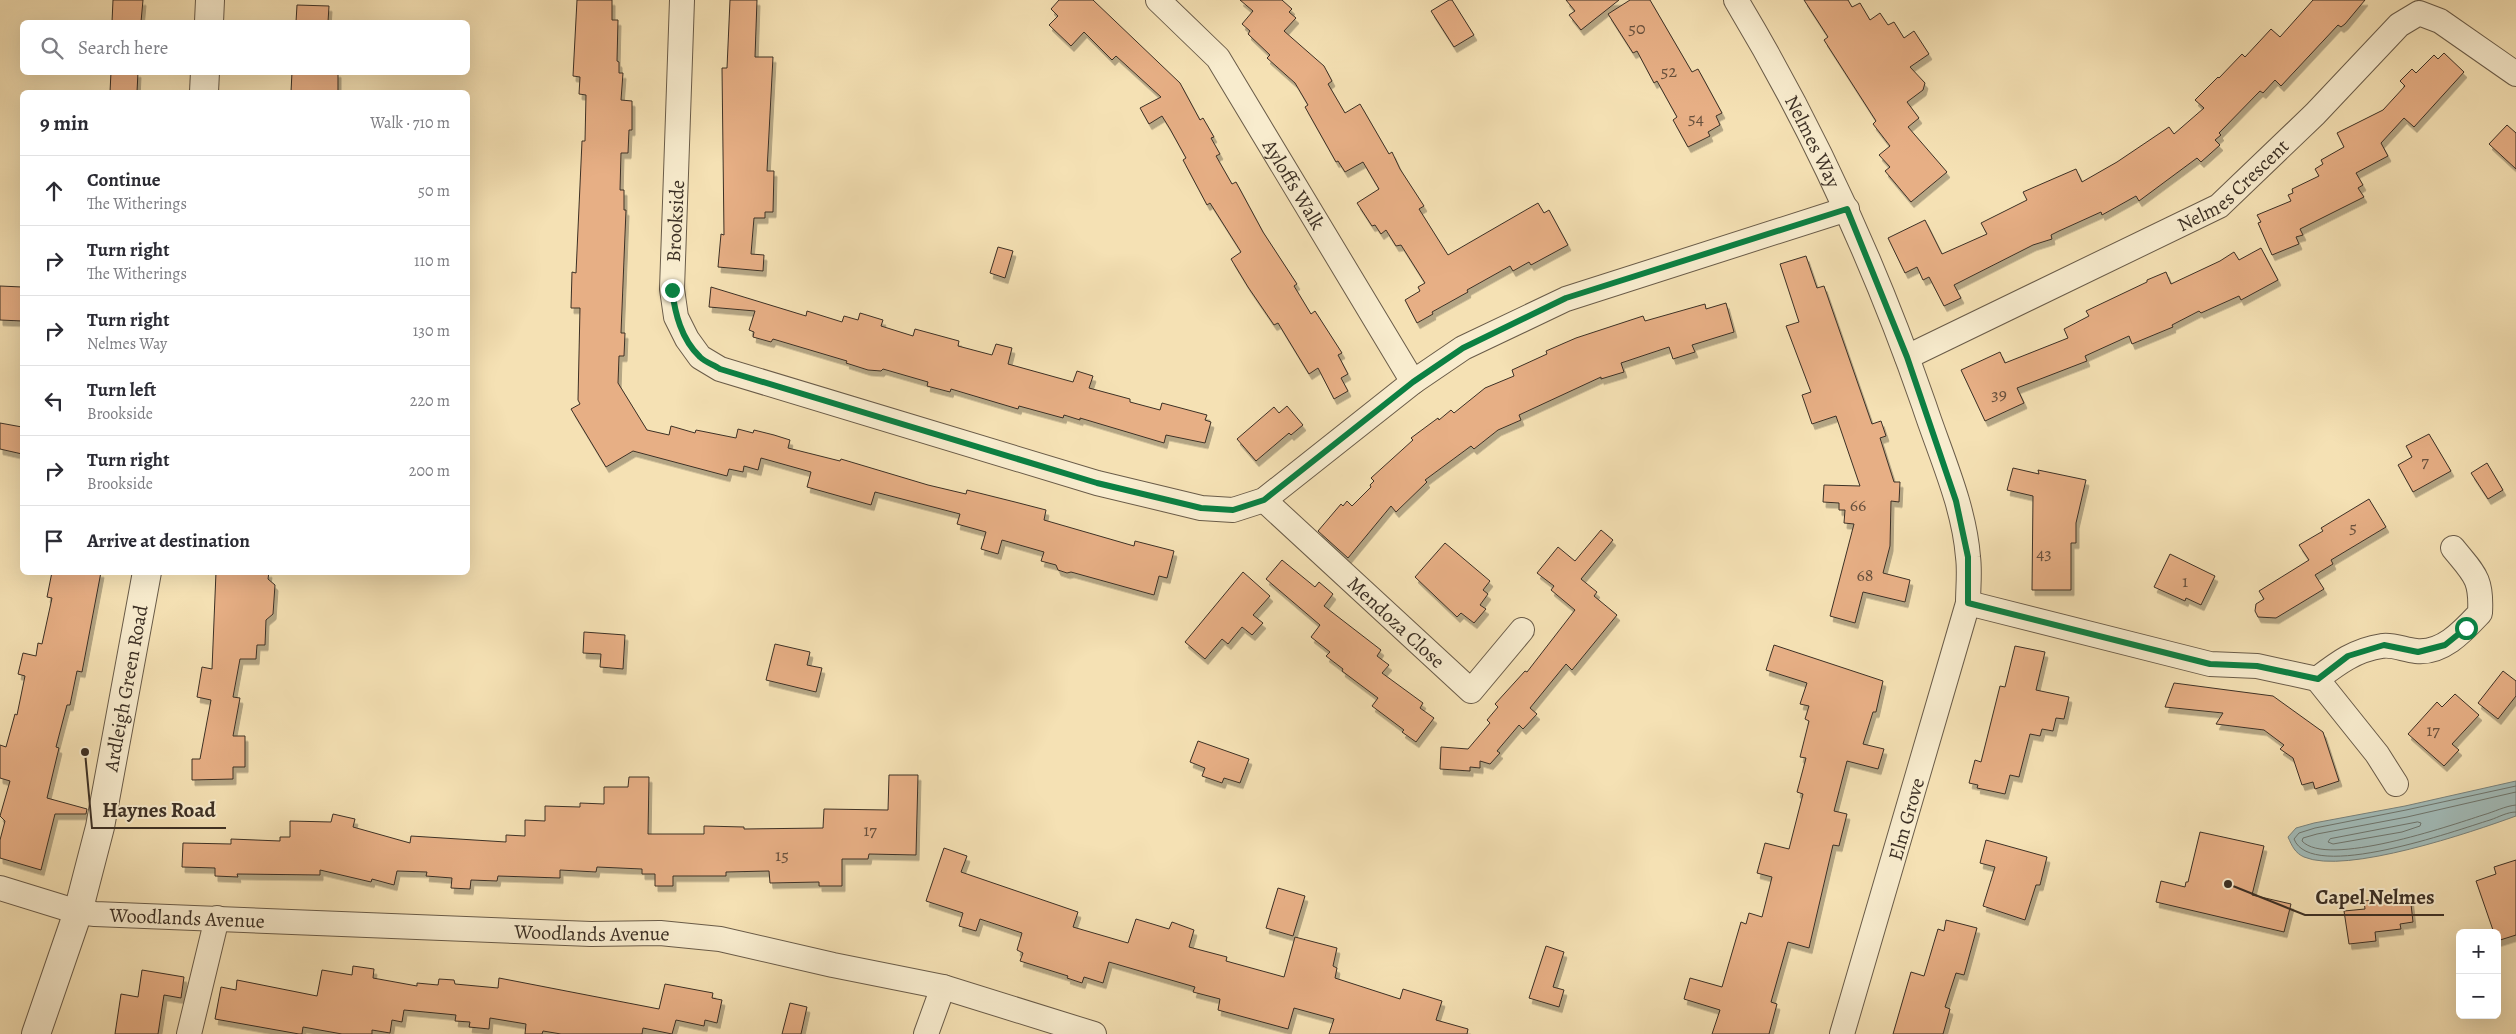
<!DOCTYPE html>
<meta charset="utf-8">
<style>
:root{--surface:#fff;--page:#f7f7f7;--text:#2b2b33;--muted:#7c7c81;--line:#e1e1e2}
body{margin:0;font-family:Alegreya,serif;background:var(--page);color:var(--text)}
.controls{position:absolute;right:15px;bottom:15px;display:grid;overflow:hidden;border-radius:8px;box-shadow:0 5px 20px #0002}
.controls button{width:45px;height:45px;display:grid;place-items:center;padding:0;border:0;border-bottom:1px solid var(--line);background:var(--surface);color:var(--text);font:25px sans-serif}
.stop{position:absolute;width:15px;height:15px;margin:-11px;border:4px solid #0b8043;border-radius:50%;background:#fff}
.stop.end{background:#0b8043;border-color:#fff;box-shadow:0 1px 5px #0008}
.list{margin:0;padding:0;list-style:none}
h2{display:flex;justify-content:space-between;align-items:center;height:65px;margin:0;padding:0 20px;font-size:21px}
h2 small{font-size:16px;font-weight:400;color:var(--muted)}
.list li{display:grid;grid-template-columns:32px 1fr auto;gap:15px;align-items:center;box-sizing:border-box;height:70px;padding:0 20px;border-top:1px solid var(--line)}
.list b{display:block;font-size:19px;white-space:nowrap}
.list p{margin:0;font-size:16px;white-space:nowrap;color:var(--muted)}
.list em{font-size:16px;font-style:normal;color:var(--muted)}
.icon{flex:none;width:28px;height:28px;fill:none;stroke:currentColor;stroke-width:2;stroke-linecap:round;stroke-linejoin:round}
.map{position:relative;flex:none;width:2516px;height:1034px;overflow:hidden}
.search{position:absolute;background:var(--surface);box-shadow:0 5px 20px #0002;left:20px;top:20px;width:450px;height:55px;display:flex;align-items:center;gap:12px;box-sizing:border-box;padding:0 18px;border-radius:8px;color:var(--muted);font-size:19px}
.panel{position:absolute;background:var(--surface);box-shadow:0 5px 20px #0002;left:20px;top:90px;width:450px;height:485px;border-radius:8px}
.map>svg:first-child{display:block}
</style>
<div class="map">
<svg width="2516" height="1034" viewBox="0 0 2516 1034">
<defs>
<filter id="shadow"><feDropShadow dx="3" dy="5.5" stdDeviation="0" flood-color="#0004"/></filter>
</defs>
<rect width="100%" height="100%" fill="#f5e1b4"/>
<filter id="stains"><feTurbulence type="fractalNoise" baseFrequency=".004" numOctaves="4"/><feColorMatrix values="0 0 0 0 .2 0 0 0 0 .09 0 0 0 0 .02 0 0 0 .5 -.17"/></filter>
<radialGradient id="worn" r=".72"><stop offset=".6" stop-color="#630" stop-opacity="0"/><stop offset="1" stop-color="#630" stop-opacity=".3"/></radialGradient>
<path fill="#a2bbb8" stroke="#79837d" d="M2516 781V816C2472 832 2346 875 2304 857 2295 853 2292 846 2288 837L2296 828 2314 823 2405 806Z"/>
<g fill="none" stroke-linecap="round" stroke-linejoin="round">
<path stroke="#6f766e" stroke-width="1" d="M2516 786 2406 810 2315 828 2299 833 2294 839C2311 883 2457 830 2490 820 2499 817 2507 812 2516 812
M2516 792 2407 817 2317 834 2303 838 2302 841C2327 868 2449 826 2483 815 2494 812 2505 806 2516 805
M2418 822 2421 823 2420 826 2402 832 2333 844 2328 842 2330 839Z"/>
</g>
<path fill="#e7af85" stroke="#3c3025" filter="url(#shadow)" d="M113 0H143L141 22H112Z
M577 0H612V20H618L617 61 619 62V73H623L621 100 632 101V130H629L628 153H621L620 190H624V210H626L621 333H625L624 356H619L618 383 647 430 669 435 671 426 695 433 696 430 736 438 738 429 753 433 754 430 774 435 790 440 788 448 840 461 841 459 928 485 966 494 967 490 1015 502 1046 510 1044 520 1134 546 1135 541 1174 551 1167 578 1159 576 1154 595 1071 572 1067 573 1058 570 1056 565 1041 561 1044 552 1002 540 998 554 981 549 986 532 957 524 960 514 875 492 871 505 807 487 811 472 761 458 758 470 744 466 743 472 729 469 727 476 633 451 606 467 571 409 580 404 578 400 580 308H571L572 272 576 273 582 141H585L586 95 579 94 580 77 573 76Z
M730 0H757L755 57H773L767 171H774L773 212H765V218H754L751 254 764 255 763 271 718 267 721 234 724 235 722 68H727Z
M1059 0H1093L1180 83 1200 120 1203 118 1214 137 1211 138 1220 154 1216 156 1232 184 1236 182 1263 232 1297 284 1294 286 1311 314 1315 311 1342 353 1338 355 1348 374 1341 378 1348 391 1334 399 1318 368 1309 374 1278 323 1274 325 1248 287 1231 259 1241 252 1210 203 1207 205 1183 160 1186 158 1170 129 1162 116 1149 124 1140 108 1161 97 1116 56 1112 60 1084 32 1071 46 1049 25 1058 16 1051 9Z
M1240 0H1282L1292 9 1289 12 1296 18 1284 31 1324 66 1332 81 1328 84 1345 113 1360 104 1389 154 1392 152 1400 169 1424 206 1419 209 1448 255 1538 203 1544 213 1549 210 1568 245 1531 265 1529 262 1513 271 1510 266 1467 290 1468 292 1432 312 1433 314 1417 323 1405 300 1420 291 1418 287 1425 283 1401 245 1396 246 1386 230 1381 234 1375 225 1372 226 1357 203 1379 189 1363 162 1345 172 1338 161 1336 162 1305 107 1308 105 1295 83 1267 58 1270 55 1248 34 1250 31 1242 24 1253 11Z
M1449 0H1452L1474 35 1454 47 1431 11Z
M1566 0H1619L1581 30 1569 15 1575 11Z
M1630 0H1650L1692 72 1698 69 1722 113 1716 116 1720 125 1708 132 1710 136 1688 147 1673 120 1677 117 1657 81 1654 83 1637 51 1633 53 1608 14Z
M1804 0H1848L1852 7 1860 3 1870 20 1880 13 1888 25 1894 22 1904 38 1914 31 1929 54 1910 67 1925 83 1923 90 1907 102 1919 118 1908 127 1947 172 1911 202 1885 171 1890 167 1879 155 1890 146 1873 124 1876 121 1824 40 1828 37Z
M2313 0H2365L2345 24 2341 27 2338 25 2281 86 2275 80 2263 93 2260 91 2219 133 2221 135 2215 140 2220 145 2201 162 2197 158 2139 201 2136 196 2102 215 2101 212 2059 231 2051 235 2052 239 2033 245 1954 285 1961 298 1944 306 1929 277 1923 280 1917 267 1905 273 1888 238 1925 220 1942 254 1987 234 1981 223 2027 200 2023 192 2076 169 2082 182 2117 162 2169 127 2174 134 2204 108 2195 100 2218 77 2219 78 2242 54 2245 57 2271 29 2280 37Z
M297 5 329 6 328 22H296Z
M2444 53 2464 72 2414 127 2404 118 2381 143 2388 156 2356 173 2363 185 2358 188 2364 197 2300 229 2303 235 2296 237 2299 244 2272 255 2258 223 2261 222 2257 215 2291 201 2288 195 2293 193 2292 189 2319 176 2315 169 2323 164 2321 160 2344 147 2337 133 2383 110 2405 86 2400 81 2412 69 2416 73 2434 55 2438 59Z
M111 72H138L137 92H110Z
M292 72H338V92H291Z
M2507 125 2516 133V169L2489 144Z
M998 247 1013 251 1005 278 990 273Z
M2261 248 2278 280 2241 300 2239 296 2201 313 2199 311 2172 325 2173 327 2132 344 2129 336 2085 356 2087 361 2017 388 2024 403 1985 421 1961 370 2000 352 2005 363 2068 338 2064 329 2089 316 2086 311 2147 282V280L2166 272 2171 284 2220 261 2234 252 2239 260Z
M1806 256 1817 288 1824 286 1872 424 1881 421 1886 436 1880 438 1894 482H1900L1899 502 1891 501 1890 546 1883 573 1910 580 1905 602 1863 592 1855 623 1830 616 1854 524 1844 523 1845 510H1839V503L1823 502 1824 485 1860 486 1836 416 1812 424 1802 395 1811 392 1786 326 1799 322 1780 264Z
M0 286 22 287V321L0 320Z
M711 287 806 316 807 311 842 322 844 316 858 320 860 313 883 320 881 326 913 336 915 329 959 341 958 346 992 355 996 344 1012 348 1008 364 1073 382 1077 371 1093 376 1089 388 1130 399V402L1160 410 1162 403 1207 415 1205 420 1211 422 1205 443 1166 435 1164 443 1080 418V420L1064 415 1063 418 1019 406 1018 409 951 389 950 392 927 386 928 382 883 369 881 371 868 370 846 363 847 361 773 339 771 342 753 337 754 332 749 330 755 311 709 307Z
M1726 303 1734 332 1692 345 1695 352 1673 359 1669 347 1621 363 1624 372 1601 379V377L1519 415 1521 420 1498 430 1474 449 1471 446 1425 480 1427 482 1396 512 1391 506 1348 558 1318 531 1341 504 1343 506 1347 501 1352 506 1371 487 1370 485 1374 481 1371 478 1413 440 1411 438 1438 418 1439 420 1451 410 1454 413 1485 388 1514 376 1512 370 1547 354 1546 351 1576 338 1643 316 1645 321 1705 304 1706 309Z
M1287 406 1303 425 1291 435 1289 433 1256 461 1237 439 1274 407 1279 413Z
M0 423 22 427V454L0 449Z
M2429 434 2451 471 2413 492 2398 465 2412 457 2406 446Z
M2487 463 2503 490 2488 499 2471 473Z
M2013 468 2039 474 2038 470 2086 480 2076 523V543H2071V590H2032L2033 496 2007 490Z
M2369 499 2386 527 2331 560 2333 564 2315 575 2324 589 2276 618 2258 617 2255 611 2256 604 2264 599 2259 591 2309 560 2299 545 2323 531 2321 528Z
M1601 530 1613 540 1581 579 1597 592 1594 596 1617 615 1572 670 1566 664 1530 708 1537 714 1523 729 1519 725 1497 751 1500 753 1490 764 1480 761V768L1470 767V771L1440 769 1441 747 1468 749 1490 723 1487 720 1498 707 1495 704 1525 671 1527 672 1575 610 1551 590 1554 586 1537 573 1558 547 1575 561Z
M1445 543 1490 581 1483 590 1488 594 1480 605 1486 609 1474 623 1461 613 1457 617 1415 577Z
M2170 554 2215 576 2201 605 2186 598 2185 601 2154 587Z
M1282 560 1315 587 1319 582 1333 594 1324 606 1381 650 1377 656 1389 665 1382 673 1423 703 1420 708 1434 718 1416 742 1402 732 1404 730 1372 706 1378 698 1342 671 1343 669 1326 656 1330 652 1311 637 1320 625 1266 579Z
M52 572H101L82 672 77 671 70 705H67L56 747 59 748 47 798 87 809 86 814H55L41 870 0 858V840L5 821 0 816 10 781 0 778V745L6 747 15 714 17 715 25 676 18 674 23 653 36 656 38 643 42 644 52 598 47 597Z
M216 572H269L268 579 275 585 273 614 266 620 265 645H257L256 659H240L233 697 240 698 233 736H245V767H233V779L192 780V759H200L211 700 197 697 202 667 212 669Z
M1243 572 1270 596 1253 615 1263 623 1252 635 1242 627 1228 644 1222 639 1205 659 1185 642Z
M584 632 625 635 623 669 600 667 601 654 583 653Z
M775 644 810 652 807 665 822 668 816 692 766 680Z
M1774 645 1883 681 1876 712H1873L1863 744 1884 749 1878 769 1847 761 1834 811 1847 814 1839 846 1833 845 1809 948 1788 942 1771 1002 1777 1004 1769 1034H1712L1720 1010 1684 999 1690 978 1722 987 1741 922 1746 924 1749 913 1762 917 1772 877 1757 873 1765 843 1789 849 1803 794 1797 792 1806 758 1800 757 1809 721 1805 719 1809 706 1800 704 1807 683 1766 670Z
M2015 646 2045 652 2036 690 2069 697 2064 719 2056 718 2053 731 2042 729 2040 736 2030 734 2019 777 2010 775 2005 794 1977 788 1978 785 1969 783 1975 760 1981 762 2000 686 2005 687Z
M2503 671 2516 681V696L2498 719 2478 703Z
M2174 683 2273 696 2323 732 2339 781 2315 789 2313 782 2302 785 2293 758 2280 749 2284 745 2264 730 2216 724 2223 713 2165 707Z
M2455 694 2479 715 2452 744 2459 750 2444 766 2408 734 2437 702 2442 707Z
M1198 741 1249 759 1240 783 1224 778 1222 783 1202 776 1205 768 1190 762Z
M889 775H918L916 855 869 854 868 859H842V886H819V882L770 883 769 871 726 872V876H673V886H655V874H642V869L597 867 596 872 560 870V878L498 876 497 881 471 880 470 889 451 888 452 878 426 876 427 872 397 871 394 885 372 879 371 882 320 870V875L237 874 238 877 215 876V868L182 867 183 843 231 844V839L280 841V837H290V821L331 822 333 814 355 819 353 827 410 843 411 836 506 842V835L525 836V820L545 821V806L580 807V803L604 804V787H628L629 777H649L648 834H704V826L744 827V829L823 828 824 809 888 810Z
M2200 832 2264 846 2252 895 2291 904 2284 932 2156 902 2161 881 2185 887 2186 882H2188Z
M1986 840 2047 857 2040 885H2036L2025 920 1983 906 1995 867 1980 863Z
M944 848 967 856 961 872 1078 912 1073 927 1128 943 1136 919 1169 929 1172 922 1194 930 1189 947 1227 957 1226 961 1284 977 1295 937 1337 948 1333 966 1337 968 1335 978 1400 999 1403 989 1442 1001 1436 1020 1468 1029 1467 1034H1329L1334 1019 1294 1008 1288 1029 1218 1010 1220 999 1193 992 1195 987 1109 962 1103 983 1084 977 1082 983 1067 978 1068 976 1020 961 1023 953 1017 950 1022 933 980 919 976 931 959 926 963 913 926 901Z
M2516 860V935L2497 941V933H2494L2476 881 2496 874 2494 867Z
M1278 888 1305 896 1293 936 1266 928Z
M2410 895 2413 922 2400 924 2401 929 2375 932 2376 941 2349 944 2344 911 2365 909 2364 901Z
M1946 920 1977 928 1964 975 1956 973 1945 1007 1950 1009 1943 1034H1893L1911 972 1924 976 1938 929 1944 931Z
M1546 946 1564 952 1553 987 1564 990 1559 1007 1529 998Z
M353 966 374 969 373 978 417 986V983L438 985 439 979 454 980 455 984 498 988 499 978 659 1009 665 984 713 993 712 998 722 1000 717 1023 705 1020 704 1026 676 1020 672 1034 643 1028 642 1034H561L543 1031 542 1034H525L526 1024 490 1018 489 1029 469 1027 470 1022 455 1021 456 1015 404 1010 402 1022 392 1020 390 1033 372 1030V1034H342L303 1027 302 1034H299L215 1019 221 987 236 990 237 980 317 996 322 970 352 975Z
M142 970 184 977 181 998 164 995 158 1034H115L121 994 138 997Z
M790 1003 807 1007 801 1034H782Z"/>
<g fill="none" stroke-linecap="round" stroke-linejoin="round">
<g stroke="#6a5c49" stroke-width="26">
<g id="minor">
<path d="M682 0 672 289 676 317 687 339 700 357 720 369 1097 483 1201 508 1233 510 1264 500 1413 382 1463 348 1566 299 1847 209"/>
<path id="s1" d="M1158 0 1218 58 1413 382"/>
<path id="s2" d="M1736 0C1813 128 1875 264 1924 405 1940 454 1964 505 1968 557 1970 572 1968 588 1968 603L1842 1034"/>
<path id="s3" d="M1907 357 2219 206 2315 114 2399 25 2419 13 2440 21 2516 74"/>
<path id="s4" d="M1264 500 1471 691 1522 630"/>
<path d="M1968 603 2210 664 2257 666 2317 679C2338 663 2355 650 2382 646 2392 644 2405 650 2416 651 2443 654 2464 630 2480 613 2482 578 2474 574 2453 548"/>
<path d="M2317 679 2377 754 2396 784"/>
<path id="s5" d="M0 888 78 912 95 914 591 934 660 933 720 939 833 965 943 987 1094 1034"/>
<path d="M189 1034 217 918"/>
<path d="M926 1034 943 987"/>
</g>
</g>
<g stroke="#6a5c49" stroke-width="30">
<g id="tertiary">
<path d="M209 22 210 0"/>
<path d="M204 92 205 72"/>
<path id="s6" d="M36 1034 78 912 100 827 147 572"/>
</g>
</g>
<use href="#minor" stroke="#f8ecce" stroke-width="24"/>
<use href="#tertiary" stroke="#f8ecce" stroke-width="28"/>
</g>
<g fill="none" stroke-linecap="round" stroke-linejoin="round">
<path stroke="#0b8043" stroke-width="6" d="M672 290C675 313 681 339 700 357 705 362 714 365 720 369L1097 483 1201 508 1233 510 1264 500 1413 382 1463 348 1566 298 1847 209 1907 357 1956 501 1968 557V603L2210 664 2257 666 2318 679 2348 656 2384 645 2418 652 2445 645 2466 628"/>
</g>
<g text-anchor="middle" stroke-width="4" stroke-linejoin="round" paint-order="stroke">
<g font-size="18" fill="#67503d">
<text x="1637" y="34">50</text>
<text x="1669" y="77">52</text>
<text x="1696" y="124">54</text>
<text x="1999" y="400">39</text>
<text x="2425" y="467">7</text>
<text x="1858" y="511">66</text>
<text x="2353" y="533">5</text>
<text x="2044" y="559">43</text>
<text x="1865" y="581">68</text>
<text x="2185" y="587">1</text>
<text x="2433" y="736">17</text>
<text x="870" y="836">17</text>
<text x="782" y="861">15</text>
</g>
<g font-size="20" fill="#3c3025" stroke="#f8ecce">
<text dy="7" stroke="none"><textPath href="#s2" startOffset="161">Nelmes Way</textPath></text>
<text dy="7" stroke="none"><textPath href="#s3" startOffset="370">Nelmes Crescent</textPath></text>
<text dy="7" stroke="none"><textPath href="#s1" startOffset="231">Ayloffs Walk</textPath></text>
<text transform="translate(675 221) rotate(-87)" y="7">Brookside</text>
<text dy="7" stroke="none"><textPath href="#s4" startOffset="180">Mendoza Close</textPath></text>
<text dy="7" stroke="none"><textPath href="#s6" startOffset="358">Ardleigh Green Road</textPath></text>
<text transform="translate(1906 819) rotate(-74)" y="7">Elm Grove</text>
<text dy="7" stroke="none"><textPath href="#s5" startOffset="191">Woodlands Avenue</textPath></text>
<text dy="7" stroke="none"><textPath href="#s5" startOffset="596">Woodlands Avenue</textPath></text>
</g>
</g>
<path fill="none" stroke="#3c3025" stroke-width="2" d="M85 752L92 828H226M2228 884L2305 915H2444"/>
<g fill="#3c3025" stroke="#f8ecce" stroke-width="2">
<circle cx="85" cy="752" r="5"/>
<circle cx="2228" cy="884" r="5"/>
</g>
<g font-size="21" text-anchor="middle" font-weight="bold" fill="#3c3025" stroke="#f8ecce" stroke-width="4" stroke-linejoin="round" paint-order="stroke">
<text x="159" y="817">Haynes Road</text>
<text x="2375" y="904">Capel Nelmes</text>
</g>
<rect width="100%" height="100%" filter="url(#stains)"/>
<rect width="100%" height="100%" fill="url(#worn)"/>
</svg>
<div class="controls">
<button>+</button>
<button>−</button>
</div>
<div class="stop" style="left:2466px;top:628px"></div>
<div class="stop end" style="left:672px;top:290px"></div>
<div class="search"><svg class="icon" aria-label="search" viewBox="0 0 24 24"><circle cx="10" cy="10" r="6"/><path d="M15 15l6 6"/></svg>Search here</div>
<section class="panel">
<h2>9 min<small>Walk · 710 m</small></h2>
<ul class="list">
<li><svg class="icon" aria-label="ahead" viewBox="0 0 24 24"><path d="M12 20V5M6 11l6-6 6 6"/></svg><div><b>Continue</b><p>The Witherings</p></div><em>50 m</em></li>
<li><svg class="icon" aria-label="right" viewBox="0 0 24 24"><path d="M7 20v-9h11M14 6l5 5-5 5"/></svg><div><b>Turn right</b><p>The Witherings</p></div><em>110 m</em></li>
<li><svg class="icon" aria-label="right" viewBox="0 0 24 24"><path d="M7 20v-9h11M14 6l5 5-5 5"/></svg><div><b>Turn right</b><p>Nelmes Way</p></div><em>130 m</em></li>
<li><svg class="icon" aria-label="left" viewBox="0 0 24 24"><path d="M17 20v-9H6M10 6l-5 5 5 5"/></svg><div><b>Turn left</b><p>Brookside</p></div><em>220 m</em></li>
<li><svg class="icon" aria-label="right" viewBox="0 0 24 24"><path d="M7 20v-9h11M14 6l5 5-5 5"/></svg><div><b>Turn right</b><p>Brookside</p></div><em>200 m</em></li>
<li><svg class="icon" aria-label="arrive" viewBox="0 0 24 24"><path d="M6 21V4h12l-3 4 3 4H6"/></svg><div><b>Arrive at destination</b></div></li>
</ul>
</section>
</div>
